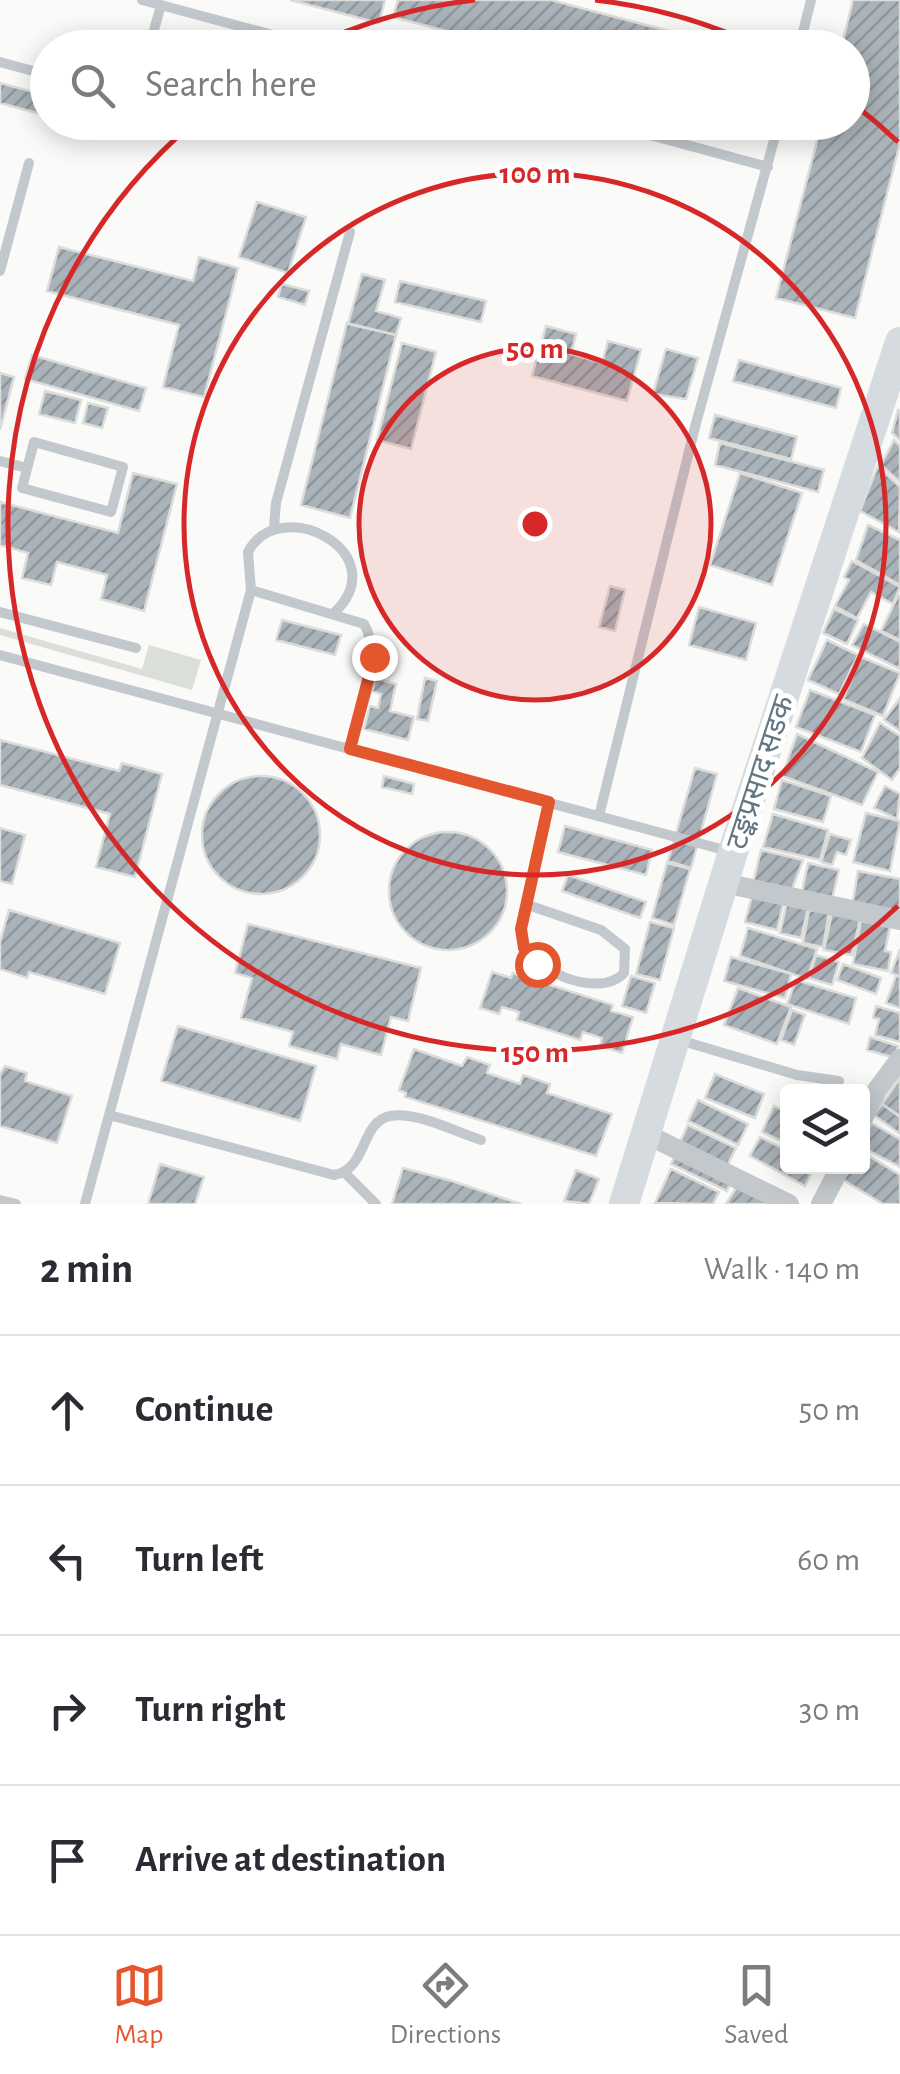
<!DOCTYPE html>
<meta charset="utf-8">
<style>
:root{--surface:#fff;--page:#f7f7f7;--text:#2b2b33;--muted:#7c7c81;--line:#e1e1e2;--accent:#e4572e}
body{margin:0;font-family:"Alegreya Sans","Noto Sans Devanagari",sans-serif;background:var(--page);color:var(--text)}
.controls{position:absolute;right:30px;bottom:30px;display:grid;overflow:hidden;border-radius:10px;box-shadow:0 5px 25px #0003}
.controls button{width:90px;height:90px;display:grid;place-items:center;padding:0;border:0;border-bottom:2px solid var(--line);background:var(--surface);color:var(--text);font:50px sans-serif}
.stop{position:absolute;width:30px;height:30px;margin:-22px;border:8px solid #e4572e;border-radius:50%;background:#fff}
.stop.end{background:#e4572e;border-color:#fff;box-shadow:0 2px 10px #0008}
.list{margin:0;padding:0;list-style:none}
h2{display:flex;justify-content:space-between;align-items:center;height:130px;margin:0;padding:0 40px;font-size:42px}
h2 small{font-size:32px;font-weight:400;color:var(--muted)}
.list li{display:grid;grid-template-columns:65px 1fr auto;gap:30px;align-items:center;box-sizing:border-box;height:150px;padding:0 40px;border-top:2px solid var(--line)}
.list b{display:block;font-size:38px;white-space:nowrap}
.list em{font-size:32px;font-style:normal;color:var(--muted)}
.icon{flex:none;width:55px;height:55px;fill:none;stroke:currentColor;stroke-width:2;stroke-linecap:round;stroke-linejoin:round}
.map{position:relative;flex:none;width:900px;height:1204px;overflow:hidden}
.search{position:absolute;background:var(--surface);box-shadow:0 5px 25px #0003;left:30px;right:30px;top:30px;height:110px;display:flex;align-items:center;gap:25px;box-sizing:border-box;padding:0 35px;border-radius:55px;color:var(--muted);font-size:38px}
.sheet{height:730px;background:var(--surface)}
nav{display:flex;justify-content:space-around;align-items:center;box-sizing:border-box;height:140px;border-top:2px solid var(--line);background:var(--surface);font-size:28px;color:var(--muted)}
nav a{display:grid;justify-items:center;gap:5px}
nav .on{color:var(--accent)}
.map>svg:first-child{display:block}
</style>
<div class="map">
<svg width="900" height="1204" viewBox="0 0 900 1204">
<defs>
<pattern id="building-hatch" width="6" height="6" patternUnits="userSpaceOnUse" patternTransform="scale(2.5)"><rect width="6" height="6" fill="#aab3b9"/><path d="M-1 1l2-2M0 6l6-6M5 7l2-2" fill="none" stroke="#8e969c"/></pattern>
</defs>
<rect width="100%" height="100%" fill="#fafaf8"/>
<path fill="#dadfd7" d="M0 628 142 669 149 645 201 660 192 690 0 635Z"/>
<path fill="url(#building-hatch)" stroke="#dcdcda" stroke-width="2.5" d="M290 0H385L379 23Z
M398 0H551L676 33 672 48H511L393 17Z
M853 0H900V143L855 318 776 298 822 122H852V48H841Z
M0 83 48 96V116L0 103Z
M72 122H117L114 134Z
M257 202 306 217 288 273 239 257Z
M59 247 193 281 199 257 238 268 204 397 163 387 179 325 47 291Z
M362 274 385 280 376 311 401 318 396 335 348 324Z
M400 281 486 301 481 322 395 302Z
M282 284 309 291 305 305 278 297Z
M347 323 396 335 350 518 301 505Z
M546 326 576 334 571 354 602 363 608 341 641 350 627 401 532 376Z
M402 343 436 352 411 449 377 440Z
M666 349 698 358 686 399 653 394Z
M32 355 146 388 139 411 25 379Z
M739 360 841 388 836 408 733 381Z
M0 373 14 377 0 430Z
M45 391 81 400 75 423 39 414Z
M88 403 108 408 102 428 83 423Z
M898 410 900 412V440L892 433Z
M715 415 797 437 791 459 709 438Z
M894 440 900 446V482L881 465Z
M720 443 824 470 818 492 715 465Z
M878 466 900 487 899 532 860 511Z
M133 473 177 484 144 611 101 599 107 575 57 562 51 585 22 578 28 553 0 545V502L118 533Z
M740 473 802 493 772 585 710 565Z
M868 525 900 540V585L856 560Z
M852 561 900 587 893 604 871 592 857 618 835 606 849 580 844 577Z
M610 586 625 590 615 631 599 627Z
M898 596H900V640L881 631Z
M699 607 756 623 746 660 689 645Z
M834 609 858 620 847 644 823 633Z
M282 620 341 635 335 655 276 640Z
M864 624 900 642V669L852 645Z
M827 640 858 655 839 694 808 680Z
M861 657 900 673 883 716 843 699Z
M375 678 396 684 390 711 414 717 408 740 364 729 370 706 378 708 381 694 372 691Z
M425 678 437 681 428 721 417 719Z
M810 690 875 715 861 752 796 727Z
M900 698V731L884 720Z
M880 723 900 736V768L892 780 862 758Z
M797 734 878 772 862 805 782 776Z
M0 740 119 771 122 763 162 774 135 877 96 867 110 814 0 785Z
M695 768 717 774 691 868 668 861Z
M202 835a59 59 0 1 1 118 0a59 59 0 1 1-118 0Z
M384 776 414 784 412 794 382 787Z
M782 780 831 796 823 822 774 809Z
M885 786 900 794 897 819 874 808Z
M866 813 900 821 890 871 853 862Z
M773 814 828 830 820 860 763 847Z
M565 826 652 850 646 875 558 852Z
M0 828 25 835 12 884 0 881Z
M389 891a59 59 0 1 1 118 0a59 59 0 1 1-118 0Z
M830 834 851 840 846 855 837 852 832 865 821 862Z
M761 850 803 860 791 892 753 883Z
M667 863 690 869 674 925 652 918Z
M808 863 839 870 832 899 802 891Z
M858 871 900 879V915L852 906Z
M568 875 646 902 640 918 562 891Z
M752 896 783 904 777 930 745 922Z
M787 902 808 908 801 938 780 933Z
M9 910 120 943 105 994 29 972 27 978 0 969V942Z
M809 910 829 913 823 947 803 943Z
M832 913 860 919 852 955 824 950Z
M861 921 890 927 885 951 891 952 888 971 853 964Z
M650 922 674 928 660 980 636 974Z
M248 924 421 968 408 1021 391 1017 381 1055 341 1044 337 1059 289 1046 293 1032 241 1018 252 978 235 973Z
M748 928 817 949 807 979 740 956Z
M900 949V976L891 973Z
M816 955 839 962 832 985 809 978Z
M731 957 791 974 785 998 724 981Z
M843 964 881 978 876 994 837 980Z
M492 972 511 978 513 973 613 1005 611 1011 633 1017 622 1053 600 1046 602 1038 583 1032 580 1040 517 1020 519 1012 502 1007 499 1014 480 1008Z
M631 976 655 983 646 1013 622 1006Z
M896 976 900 977V1008L886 1003Z
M796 980 856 998 849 1024 787 1004Z
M738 988 791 1007 777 1044 724 1025Z
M876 1006 900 1013V1042L875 1035 879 1019 873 1018Z
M792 1010 805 1015 794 1045 781 1040Z
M178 1026 316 1066 300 1121 161 1081Z
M870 1037 898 1046 895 1058 867 1050Z
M414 1049 462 1066 467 1057 490 1065 487 1073 520 1084 523 1075 550 1084 547 1093 612 1114 596 1156 405 1097 406 1093 399 1090Z
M5 1066 27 1073 25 1081 72 1096 57 1143 0 1126V1074Z
M715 1074 764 1094 755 1118 705 1098Z
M900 1078V1116L882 1104Z
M698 1100 748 1124 738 1145 688 1121Z
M882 1104 900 1117V1134L874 1115Z
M774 1106 788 1112V1144L762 1132Z
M871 1123 900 1139V1167L862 1147Z
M688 1125 736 1148 727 1166 679 1144Z
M760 1137 788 1151V1166H815L805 1186 750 1156Z
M678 1150 733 1176 727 1191 671 1164Z
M862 1152 900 1175V1204H883L840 1178 847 1166H862Z
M160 1164 204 1177 195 1204H148Z
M403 1168 452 1181 521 1204H392Z
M671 1169 719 1192 713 1204 655 1203Z
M576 1170 599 1179 589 1204 564 1201Z
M741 1180 779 1204H726Z"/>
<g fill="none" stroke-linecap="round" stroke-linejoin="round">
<path stroke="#c3c8cc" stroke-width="10" d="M142 0 321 48
M149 48 161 5
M799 48 811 0
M0 62 48 75
M602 122 768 167
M0 271 29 163
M34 442 123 467 111 512 22 488Z
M0 461 27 468
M274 527 276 503 350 232
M251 590 248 552C280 492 397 553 334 613
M0 612 136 648
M0 655 728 851
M599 816 695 427 779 122
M528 905 601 930 625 949 624 973C599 1001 520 969 521 929L549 803
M676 1039 797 1075 839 1081
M109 1115 334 1175C368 1169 360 1122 390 1116 417 1111 455 1132 481 1140
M345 1173 376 1204
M0 1200 16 1204
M85 1204 251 590 364 624C385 660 359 712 349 749"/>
<path stroke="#c3c8cc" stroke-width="20" d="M723 883 900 920
M862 1120 877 1090 900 1059
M646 1134 789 1204
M821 1204 841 1166"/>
<path stroke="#d6dbdf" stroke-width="30" d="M624 1204 733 852 900 342"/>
</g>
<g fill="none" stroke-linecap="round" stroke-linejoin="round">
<path stroke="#e4572e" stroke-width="12" d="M374 657 350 749 549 802 521 929 524 948 537 964"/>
</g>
<circle cx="535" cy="524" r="176" fill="#d62828" fill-opacity=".12"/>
<g fill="none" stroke="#d62828" stroke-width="5">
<circle cx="535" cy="524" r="176"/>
<circle cx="535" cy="524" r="351"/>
<path d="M898 906A527 527 0 1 1 193 123M312 46A527 527 0 0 1 475 0M595 0A527 527 0 0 1 758 46M856 106A527 527 0 0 1 898 142"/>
</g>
<g text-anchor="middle" stroke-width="10" stroke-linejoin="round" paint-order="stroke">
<g font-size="30" fill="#657683" stroke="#fff">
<text transform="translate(760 772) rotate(-72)" y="10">टङ्कप्रसाद सडक</text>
</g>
</g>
<circle cx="535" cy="524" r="15" fill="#d62828" stroke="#fff" stroke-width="5"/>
<g font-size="30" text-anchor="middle" font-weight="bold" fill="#d62828" stroke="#fff" stroke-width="10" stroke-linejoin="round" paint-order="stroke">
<text x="535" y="183">100 m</text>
<text x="535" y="358">50 m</text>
<text x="535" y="1062">150 m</text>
</g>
</svg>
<div class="controls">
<button><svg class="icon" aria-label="layers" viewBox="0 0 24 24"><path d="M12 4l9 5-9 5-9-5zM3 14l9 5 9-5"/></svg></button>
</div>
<div class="stop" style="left:537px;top:964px"></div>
<div class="stop end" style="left:374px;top:657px"></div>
<div class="search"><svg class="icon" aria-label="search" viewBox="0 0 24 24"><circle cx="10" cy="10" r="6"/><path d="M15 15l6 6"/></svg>Search here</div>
</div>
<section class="sheet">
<h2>2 min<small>Walk · 140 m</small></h2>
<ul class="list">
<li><svg class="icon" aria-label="ahead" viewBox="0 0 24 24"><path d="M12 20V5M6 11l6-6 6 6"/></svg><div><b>Continue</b></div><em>50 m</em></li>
<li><svg class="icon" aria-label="left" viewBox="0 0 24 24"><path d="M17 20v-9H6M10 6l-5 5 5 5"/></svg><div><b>Turn left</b></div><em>60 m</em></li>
<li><svg class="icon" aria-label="right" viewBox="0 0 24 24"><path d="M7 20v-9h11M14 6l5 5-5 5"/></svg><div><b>Turn right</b></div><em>30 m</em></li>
<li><svg class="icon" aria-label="arrive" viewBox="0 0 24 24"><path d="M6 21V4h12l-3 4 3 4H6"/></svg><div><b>Arrive at destination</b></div></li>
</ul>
</section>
<nav>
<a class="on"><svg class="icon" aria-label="map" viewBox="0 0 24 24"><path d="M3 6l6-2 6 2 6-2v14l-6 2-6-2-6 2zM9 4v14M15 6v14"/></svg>Map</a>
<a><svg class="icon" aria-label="directions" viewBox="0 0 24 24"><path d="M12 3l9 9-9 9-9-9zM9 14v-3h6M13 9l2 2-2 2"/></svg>Directions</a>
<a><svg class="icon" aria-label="saved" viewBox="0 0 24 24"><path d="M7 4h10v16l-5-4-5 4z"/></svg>Saved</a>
</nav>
